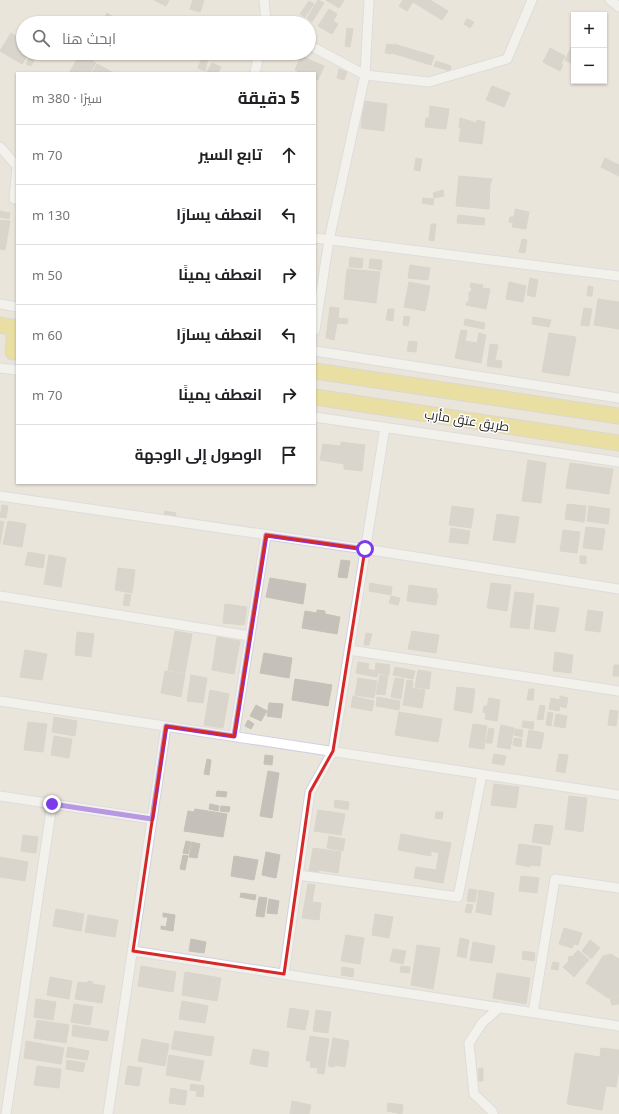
<!DOCTYPE html>
<html lang="ar">
<meta charset="utf-8">
<style>
:root{--surface:#fff;--page:#f6f6f6;--text:#202124;--muted:#757577;--line:#e0e0e0}
body{margin:0;font-family:"Noto Sans",Cairo,sans-serif;background:var(--page);color:var(--text);direction:rtl}
.controls{position:absolute;right:12px;top:12px;display:grid;overflow:hidden;border-radius:0px;box-shadow:0 1px 3px #0004}
.controls button{width:36px;height:36px;display:grid;place-items:center;padding:0;border:0;border-bottom:1px solid var(--line);background:var(--surface);color:var(--text);font:20px sans-serif}
.stop{position:absolute;width:12px;height:12px;margin:-9px;border:3px solid #7c3aed;border-radius:50%;background:#fff}
.stop.end{background:#7c3aed;border-color:#fff;box-shadow:0 1px 4px #0008}
.list{margin:0;padding:0;list-style:none}
h2{display:flex;justify-content:space-between;align-items:center;height:52px;margin:0;padding:0 16px;font-size:17px}
h2 small{font-size:13px;font-weight:400;color:var(--muted)}
.list li{display:grid;grid-template-columns:26px 1fr auto;gap:12px;align-items:center;box-sizing:border-box;height:60px;padding:0 16px;border-top:1px solid var(--line)}
.list b{display:block;font-size:15px;white-space:nowrap}
.list em{font-size:13px;font-style:normal;color:var(--muted)}
.icon{flex:none;width:22px;height:22px;fill:none;stroke:currentColor;stroke-width:2;stroke-linecap:round;stroke-linejoin:round}
.map{position:relative;flex:none;width:619px;height:1114px;overflow:hidden;direction:ltr}
.search{position:absolute;background:var(--surface);box-shadow:0 1px 3px #0004;left:16px;top:16px;width:300px;height:44px;display:flex;align-items:center;gap:10px;box-sizing:border-box;padding:0 14px;border-radius:22px;color:var(--muted);font-size:15px}
.panel{position:absolute;background:var(--surface);box-shadow:0 1px 3px #0004;left:16px;top:72px;width:300px;height:412px;border-radius:0px;direction:rtl}
.map>svg:first-child{display:block}
</style>
<div class="map">
<svg width="619" height="1114" viewBox="0 0 619 1114">
<rect width="100%" height="100%" fill="#eae5da"/>
<path fill="#c5c1ba" stroke="#c5c1b4" d="M154 0H169L166 6Z
M193 0H204L200 12 190 9Z
M318 0 324 3 312 22 307 18Z
M326 0H344L339 8Z
M403 0H430L448 11 442 20 413 2 407 11 399 6Z
M309 1 314 4 305 17 300 14Z
M329 9 337 14 333 21 338 24 332 34 318 26Z
M107 13 112 16 108 23H101Z
M467 19 474 22 470 28 464 24Z
M347 28 353 29 350 47 345 46Z
M11 33 23 40V53H29L22 64 0 51Z
M574 41V57L571 63 565 60Z
M387 44 393 45 391 54 385 53Z
M394 44 434 56 431 65 392 53Z
M550 48 565 56 561 64 563 65 560 71 543 62Z
M31 53H38L31 66 26 64Z
M81 53H91L88 58 96 63 90 73H69Z
M204 53 209 54 205 71 198 68Z
M301 56 324 66 318 80 315 79V73H301L295 70Z
M436 61 451 66 450 71 434 66Z
M212 63 221 67 218 73 207 72Z
M97 64 114 73H92Z
M339 69 347 72 344 80 337 78Z
M492 86 510 93 504 107 486 100Z
M364 101 387 104 384 131 361 128Z
M430 106 449 109 446 129 425 127 426 118H429Z
M460 118 477 123V120L485 122 482 144 459 141 461 128H459Z
M416 158 422 159 420 171 414 170Z
M605 158 619 165V176L601 167Z
M459 176 492 179 490 185 489 209 456 206Z
M443 190 444 196 434 198 433 193Z
M423 198 434 199 433 205 422 203Z
M515 209 529 212 526 229 512 227 513 223 509 222 510 217H514Z
M0 211 10 213 9 219 0 217Z
M458 215 485 218 484 225 457 223Z
M0 220 10 221 5 250 0 249Z
M431 224H436L434 241 429 240Z
M522 239 527 240 525 253 519 252Z
M350 257 363 259 362 268 349 267Z
M370 259 382 260 381 270 369 268Z
M410 265 430 268 428 280 408 278Z
M347 269 380 272 376 303 344 299Z
M530 278 538 280 535 297 527 295Z
M409 282 430 286 425 311 404 307Z
M509 282 526 286 523 302 506 299Z
M471 283 483 285 482 288 490 289 486 309 466 305 467 302H469V292H471L472 288 470 287Z
M588 286 593 287 592 296H587Z
M598 299 619 302V329L594 325Z
M330 307 339 308 338 318 348 319 347 324 337 323 334 340 326 338Z
M584 308 592 309 589 326 581 325Z
M388 309H394L393 321 386 320Z
M404 316 410 317 408 326 403 325Z
M533 317 551 320 549 327 532 324Z
M465 319 485 323 484 329 464 325Z
M461 330 467 331 465 341 477 343 479 333 486 335 481 363 455 358Z
M549 333 576 337 569 376 542 372Z
M409 341 417 342 416 352 407 351Z
M490 344 498 345 495 360 502 361 501 368 487 366Z
M341 442 365 445 362 471 344 469V464L320 460 323 444 341 446Z
M528 460 546 463 541 503 522 501Z
M570 463 613 469 609 494 566 488Z
M567 504 586 506 584 522 565 519Z
M2 505 8 506 6 518 0 517Z
M452 506 474 509 471 528 449 525Z
M589 506 610 509 608 524 587 521Z
M165 511 176 513 175 519 164 518Z
M497 514 519 517 515 543 493 540Z
M0 521 4 522 0 543Z
M8 521 26 524 22 547 3 544Z
M586 527 605 529 602 550 583 548Z
M451 528 470 531 468 544 449 542Z
M563 530 580 532 577 553 560 551Z
M28 552 45 555 43 568 25 565Z
M49 555 66 558 61 587 44 584Z
M580 556H586V564L580 563Z
M341 560 350 561 347 578 338 577Z
M118 568 135 570 132 593 115 590Z
M270 578 306 584 303 604 266 597Z
M370 583 392 587 391 595 369 591Z
M491 583 511 585 507 611 487 608Z
M409 585 437 589 436 594H438L436 605 407 601Z
M515 592 534 594 529 629 510 627Z
M125 594 131 595 129 606 123 605Z
M391 596 400 598 398 605 389 603Z
M225 604 247 607 244 625 223 623Z
M537 605 559 608 555 632 534 629Z
M317 610 325 611V614L340 617 337 634 302 628 305 611 317 613Z
M588 610 603 612 600 632 585 630Z
M175 631 192 634 185 673 168 670Z
M412 631 439 635 436 653 408 649Z
M77 632 94 634 91 657 75 655Z
M366 633 372 634 369 645H364Z
M217 637 240 641 234 674 212 670Z
M25 650 47 654 42 680 20 677Z
M555 652 573 655 571 673 553 671Z
M264 653 292 658 289 678 260 673Z
M358 662 369 664 368 669 375 671 376 663 390 665 389 675 378 673 377 677 356 673Z
M614 665H619V676H613Z
M395 667 415 671 413 679 393 675Z
M418 670 431 672 429 689 415 687Z
M165 671 185 674 181 697 161 693Z
M191 675 207 678 203 703 187 701Z
M380 675 388 676 385 695 376 694Z
M358 678 377 681 374 698 355 695Z
M395 678 404 679 401 699 391 697Z
M295 679 332 685 328 706 292 700Z
M407 680 413 681 412 688 425 690 422 708 403 705Z
M457 687 475 689 472 713 454 710Z
M529 689H534L533 700H527Z
M210 690 229 694 223 728 204 725Z
M353 696 374 701 372 711 351 707Z
M560 696 568 698 566 708 560 706 559 711 549 709 551 698 560 700Z
M377 697 400 701 399 710 376 706Z
M489 698 500 700 497 721 485 719 486 713 483 712 484 706H487Z
M269 703 283 704 281 718 267 716Z
M256 705 267 711 261 721 250 716Z
M540 705 545 706 543 720 537 719Z
M610 710 618 711 616 726 608 725Z
M399 712 442 719 438 742 395 735Z
M548 712 553 713 551 726 546 725Z
M556 714 567 716 565 728 554 726Z
M54 717 77 721 75 736 52 732Z
M248 720 254 724 251 729 245 726Z
M523 721 534 722 533 729 522 727Z
M28 722 47 724 43 752 24 750Z
M473 724 487 726 484 749 469 747Z
M501 725 514 728 510 749 497 747Z
M489 728 494 729 492 743H486Z
M515 729 523 730 522 737 514 735Z
M529 730 544 733 541 749 526 747Z
M54 736 72 739 69 758 51 755Z
M514 738 522 739 521 747 513 745Z
M494 754 506 756 504 765 492 763Z
M559 754 568 755 565 773 556 771Z
M265 755 273 756 272 765 264 764Z
M207 759 211 760 209 775 204 774Z
M268 771 279 773 272 818 260 816Z
M494 784 519 787 516 808 491 805Z
M217 791 227 792 226 797 216 796Z
M569 796 587 798 583 832 565 829Z
M335 800 349 802 348 810 334 807Z
M210 804 219 806 218 811 209 809Z
M221 806 230 807 229 812 220 811Z
M195 809 227 814 223 837 184 831 188 811 194 812Z
M318 810 345 814 341 835 314 831Z
M436 812H443L442 819 435 818Z
M535 824 553 826 550 845 532 842Z
M401 834 451 843 443 883 414 878 416 867 436 870 439 853 431 851V856L398 850Z
M23 835 38 837 36 853 21 851Z
M329 836 345 839 343 851 327 848Z
M186 841 191 842 188 854 183 853Z
M192 842 200 844 197 858 189 857Z
M519 844 542 847 540 866 530 865V867L516 864Z
M313 848 341 852 338 873 319 870 318 873 309 872Z
M266 852 280 855 276 878 262 875Z
M183 855 188 856 185 870 180 869Z
M234 856 258 860 254 880 231 876Z
M0 857 28 862 25 881 0 877Z
M521 876 539 878 537 893 519 891Z
M308 884 315 885 312 902 321 903 319 920 302 918Z
M469 889 477 890 475 902 467 901Z
M479 890 494 893 491 915 476 912Z
M241 893 256 895 255 900 240 897Z
M259 897 267 898 264 917 256 916Z
M269 899 279 901 277 914 267 913Z
M467 904 473 905 471 913 465 912Z
M56 909 84 914 81 931 53 926Z
M163 913 175 915 173 931 161 929V926L166 927 168 917H163Z
M375 914 393 917 389 938 372 935Z
M88 915 118 920 115 937 85 932Z
M564 928 582 933 578 945 574 944 572 948 559 944Z
M346 935 364 938 360 964 341 961Z
M460 938 469 940 466 958 457 956Z
M191 939 206 942 204 953 189 951Z
M590 940 600 948 591 959 582 951Z
M473 942 495 946 492 963 470 960Z
M417 945 440 948 433 989 411 985Z
M393 949 406 951 403 964 390 961Z
M578 950 589 960 574 977 563 967 569 961 568 957 573 956Z
M523 951 535 953 534 961 522 959Z
M611 954 619 959V996L608 998 586 983 603 956Z
M553 962 559 963 558 970 551 969Z
M141 966 176 972 173 992 138 986Z
M401 966 410 967 409 973 400 972Z
M342 967 354 969 353 977 341 975Z
M185 972 221 978 217 1001 182 995Z
M497 973 530 978 526 1004 493 998Z
M50 977 72 981 69 999 47 995Z
M88 981 93 982 92 984 105 986 102 1003 75 999 78 982 87 983Z
M619 997V1004L612 1005 610 999Z
M36 999 56 1002 53 1020 34 1017Z
M182 1001 208 1006 205 1023 179 1019Z
M74 1004 93 1007 90 1025 71 1022Z
M290 1008 309 1011 305 1030 287 1027Z
M316 1010 331 1012 328 1033 313 1031Z
M37 1020 69 1025 66 1043 34 1038Z
M73 1025 109 1031 107 1041 72 1036Z
M175 1031 214 1037 211 1056 171 1049Z
M310 1036 329 1039 324 1074 317 1073 318 1068 310 1067 311 1061H306Z
M333 1038 349 1041 345 1067 335 1065 334 1067 328 1066Z
M142 1039 169 1044 165 1066 138 1061Z
M26 1041 64 1048 61 1064 24 1058Z
M68 1047 89 1051 87 1060 66 1057Z
M601 1048 619 1050V1069L616 1087 606 1086 602 1110 567 1104 575 1053 600 1057Z
M253 1049 269 1052 267 1067 250 1064Z
M169 1055 204 1061 200 1081 166 1075Z
M67 1060 85 1063 83 1072 66 1069Z
M37 1066 61 1069 59 1088 34 1085Z
M128 1066 142 1068 139 1086 125 1084Z
M483 1068V1081H479L478 1069Z
M191 1084 204 1086 203 1097 196 1096 197 1091 190 1090Z
M171 1088 187 1091 185 1105 169 1103Z
M292 1101 311 1105 309 1114H290Z
M388 1103 403 1105 402 1114 387 1111Z"/>
<g fill="none" stroke-linecap="round" stroke-linejoin="round">
<g stroke="#cfd1e1" stroke-width="11">
<path id="minor" d="M264 0 266 22 268 23
M610 0 619 7
M309 45 365 75 429 82 507 59 532 0
M255 73 259 53
M0 147 17 166
M17 168 14 199H17
M315 238 619 276
M0 304 17 307
M315 330 329 240 365 75 369 0
M315 351 619 398
M0 368 17 370
M315 417 619 462
M0 496 365 549 619 589
M0 596 250 636
M349 650 619 691
M0 701 619 795
M234 736 266 535
M0 796 152 819
M298 875 458 897 482 774
M133 951 619 1026
M284 974 310 792 333 751 385 427
M533 1013 555 879 619 888
M6 1114 52 804
M108 1114 166 726
M493 1114 492 1111 474 1094 469 1043 482 1023 500 1007"/>
</g>
<g stroke="#c7c7c7" stroke-width="17">
<path id="primary" d="M0 325 17 328
M13 352 15 327
M315 371 619 416
M315 397 619 443"/>
</g>
<use href="#minor" stroke="#fff" stroke-width="9"/>
<use href="#primary" stroke="#ead75f" stroke-width="15"/>
</g>
<g fill="none" stroke-linecap="round" stroke-linejoin="round">
<path stroke="#7c3aed" stroke-width="5" d="M52 804 152 819 166 726 234 736 266 535 365 549"/>
</g>
<path d="M0 0H619V1114H0ZM266 535 365 549 333 751 310 792 284 974 133 951 166 726 234 736Z" fill="#eae5da" fill-opacity=".55" fill-rule="evenodd"/>
<path fill="none" stroke="#d62828" stroke-width="3" stroke-linejoin="round" d="M266 535 365 549 333 751 310 792 284 974 133 951 166 726 234 736Z"/>
<g text-anchor="middle" stroke-width="3" stroke-linejoin="round" paint-order="stroke">
<g font-size="13" fill="#282828" stroke="#fff">
<text transform="translate(467 420) rotate(9)" y="5">طريق عتق مأرب</text>
</g>
</g>
</svg>
<div class="controls">
<button>+</button>
<button>−</button>
</div>
<div class="stop" style="left:365px;top:549px"></div>
<div class="stop end" style="left:52px;top:804px"></div>
<div class="search"><svg class="icon" aria-label="search" viewBox="0 0 24 24"><circle cx="10" cy="10" r="6"/><path d="M15 15l6 6"/></svg>ابحث هنا</div>
<section class="panel">
<h2>5 دقيقة<small>سيرًا · 380 m</small></h2>
<ul class="list">
<li><svg class="icon" aria-label="ahead" viewBox="0 0 24 24"><path d="M12 20V5M6 11l6-6 6 6"/></svg><div><b>تابع السير</b></div><em>70 m</em></li>
<li><svg class="icon" aria-label="left" viewBox="0 0 24 24"><path d="M17 20v-9H6M10 6l-5 5 5 5"/></svg><div><b>انعطف يسارًا</b></div><em>130 m</em></li>
<li><svg class="icon" aria-label="right" viewBox="0 0 24 24"><path d="M7 20v-9h11M14 6l5 5-5 5"/></svg><div><b>انعطف يمينًا</b></div><em>50 m</em></li>
<li><svg class="icon" aria-label="left" viewBox="0 0 24 24"><path d="M17 20v-9H6M10 6l-5 5 5 5"/></svg><div><b>انعطف يسارًا</b></div><em>60 m</em></li>
<li><svg class="icon" aria-label="right" viewBox="0 0 24 24"><path d="M7 20v-9h11M14 6l5 5-5 5"/></svg><div><b>انعطف يمينًا</b></div><em>70 m</em></li>
<li><svg class="icon" aria-label="arrive" viewBox="0 0 24 24"><path d="M6 21V4h12l-3 4 3 4H6"/></svg><div><b>الوصول إلى الوجهة</b></div></li>
</ul>
</section>
</div>
